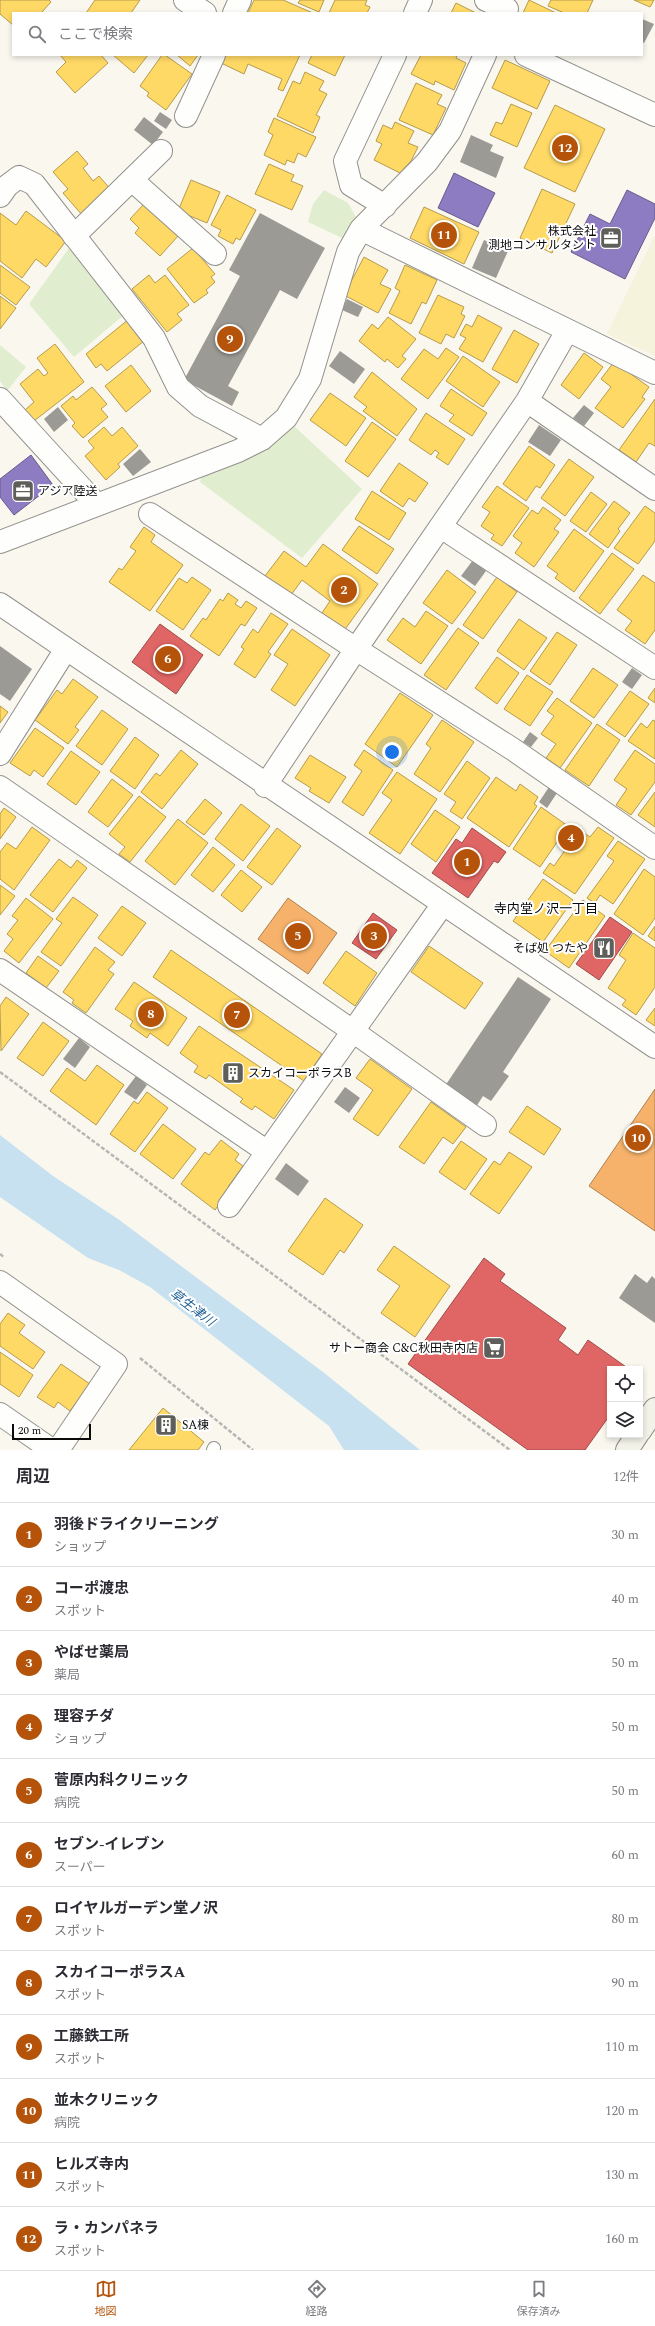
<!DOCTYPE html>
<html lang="ja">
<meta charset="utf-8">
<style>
:root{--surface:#fff;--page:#f2f2f3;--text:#2b2b33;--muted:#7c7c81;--line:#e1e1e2;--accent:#b45309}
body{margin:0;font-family:Spectral,"Noto Sans JP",serif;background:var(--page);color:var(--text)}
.controls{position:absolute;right:12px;bottom:12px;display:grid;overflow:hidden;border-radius:0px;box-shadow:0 2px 6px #0003}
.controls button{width:36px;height:36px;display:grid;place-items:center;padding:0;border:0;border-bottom:1px solid var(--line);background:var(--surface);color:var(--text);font:20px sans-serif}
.scale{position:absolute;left:12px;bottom:10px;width:79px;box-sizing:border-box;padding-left:4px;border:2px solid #0b0b0b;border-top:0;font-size:11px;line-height:14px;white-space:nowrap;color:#0b0b0b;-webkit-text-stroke:3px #fff;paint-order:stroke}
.you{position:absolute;left:392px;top:752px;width:14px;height:14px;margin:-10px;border:3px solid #fff;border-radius:50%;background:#1a73e8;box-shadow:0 0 0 6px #1a73e833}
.badge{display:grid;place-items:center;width:26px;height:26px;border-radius:50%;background:var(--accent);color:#fff;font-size:13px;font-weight:700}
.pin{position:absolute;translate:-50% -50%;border:2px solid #fff;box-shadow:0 1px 4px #0006}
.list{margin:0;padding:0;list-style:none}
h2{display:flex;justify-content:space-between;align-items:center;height:52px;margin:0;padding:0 16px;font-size:17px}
h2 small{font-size:13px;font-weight:400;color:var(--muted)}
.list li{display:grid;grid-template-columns:26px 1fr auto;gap:12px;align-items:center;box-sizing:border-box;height:64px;padding:0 16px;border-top:1px solid var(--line)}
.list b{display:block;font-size:15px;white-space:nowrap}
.list p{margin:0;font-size:13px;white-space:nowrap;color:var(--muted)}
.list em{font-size:13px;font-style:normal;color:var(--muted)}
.icon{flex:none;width:22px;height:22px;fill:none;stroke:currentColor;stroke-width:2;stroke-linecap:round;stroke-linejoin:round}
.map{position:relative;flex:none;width:655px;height:1450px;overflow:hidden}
.search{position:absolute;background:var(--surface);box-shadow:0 2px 6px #0003;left:12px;right:12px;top:12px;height:44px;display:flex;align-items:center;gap:10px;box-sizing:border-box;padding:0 14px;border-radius:0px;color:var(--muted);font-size:15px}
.sheet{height:820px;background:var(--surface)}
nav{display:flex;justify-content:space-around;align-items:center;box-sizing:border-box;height:56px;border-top:1px solid var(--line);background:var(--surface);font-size:11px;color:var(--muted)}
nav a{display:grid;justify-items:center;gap:2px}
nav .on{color:var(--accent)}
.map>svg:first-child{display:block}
</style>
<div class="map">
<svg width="655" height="1450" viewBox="0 0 655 1450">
<rect width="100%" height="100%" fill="#f9f7ee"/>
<path fill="#f5f3db" d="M655 235V356L607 334Z"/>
<path fill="#e1edcf" d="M324 190 348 203 356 217 342 238 308 222 313 204Z
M72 244 125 314 74 357 29 304Z
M0 345 26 367 7 391 0 381Z
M294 426 362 489 302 558 200 482 203 472C236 460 267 450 294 426Z"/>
<path fill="#c7e1f1" d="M0 1135 53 1176 118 1219 323 1372 420 1450H344L329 1426 150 1287 119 1270 88 1258 0 1197Z"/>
<path fill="#ffd966" stroke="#b69b4b" d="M0 0H49L51 2 41 13H13V25L0 14Z
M95 0H140L131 13H86Z
M254 0H283L313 13H248Z
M300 0H324L319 12 298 3Z
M335 0H367L365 5 370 7 367 13H329Z
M529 0 556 13H523Z
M551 0H593L587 13H564L548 6Z
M634 0H654L650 7Z
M456 3 476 13H451Z
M60 55H101L108 63 75 93 56 72 66 62Z
M113 55H148L134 73Z
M162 55H165L192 74 166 110 147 96 149 93 140 86Z
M177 55H198L190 66Z
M222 55H300L283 91 278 89 282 79 248 64 244 74 219 62Z
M312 55H345L335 76 308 63Z
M421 55H457L456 58 466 63 454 90 435 81 434 85 411 74Z
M505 60 550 81 537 109 492 88Z
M305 72 324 81 319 90 327 94 316 115 320 117 313 133 277 116 293 81 300 84Z
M416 83 442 95 437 104 446 108 433 135 399 120Z
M511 104 532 113 517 147 490 135 496 122 502 124Z
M555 105 605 129 575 192 524 168Z
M274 118 316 137 306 157 298 153 294 163 287 160 285 165 264 155 273 135 268 132Z
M395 122 414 131 408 143 418 147 411 161 400 173 374 160 382 144 376 141 383 125 392 129Z
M77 151 88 164 83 168 93 181 99 176 112 191 83 216 63 193 68 189 53 172Z
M269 164 294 175 291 181 303 186 292 210 255 194Z
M191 180 220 192 207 223 178 211Z
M542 189 575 204 552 253 520 238Z
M227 195 256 210 240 240 236 238 233 244 218 236 221 230 211 225Z
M143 205 178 236 160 256 135 233 139 228 130 219Z
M424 207 479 232 464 264 410 238Z
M26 211 66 241 46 267 36 259 22 278 0 261V213L16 225Z
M193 248 215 274 211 277 215 282 206 290 208 293 194 303 167 269Z
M364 257 388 270 380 284 391 289 378 313 344 295Z
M0 265 30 287 16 305 0 293Z
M405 265 437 280 426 304 422 302 411 324 389 313 400 291 395 288Z
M149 275 155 283 165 275 189 305 177 314 182 320 167 332 132 289Z
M438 295 464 307 461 314 465 316 454 338 446 334 441 344 419 333Z
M0 296 16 308 0 329Z
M478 315 502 328 483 362 459 349 466 338 460 335 466 324 472 327Z
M388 317 416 339 402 356 406 359 398 368 387 359 385 362 359 341 372 324 378 329Z
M129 319 145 340 107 371 101 364 96 368 86 354Z
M514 330 539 344 517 383 492 369Z
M55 344 84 382 34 421 25 410 34 402 20 384 38 369 44 376 48 373 37 358Z
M446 348 459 357 428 399 401 379 424 349 438 359Z
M584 353 603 367 579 399 561 385Z
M463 356 500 382 483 407 446 381Z
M614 362 649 387 642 397 645 399 623 428 595 408 611 387 601 379Z
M131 365 151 391 126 412 105 386Z
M372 372 417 409 397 436 363 411 367 407 354 397Z
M92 387 107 404 101 409 108 417 83 438 72 426 75 423 61 406 73 396 76 400Z
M451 389 487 413 472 436 449 421 454 415 440 406Z
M330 393 366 418 346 446 310 420Z
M655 399V446L649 443 636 462 619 450Z
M426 413 465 439 448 465 436 457 439 453 435 450 431 455 409 440Z
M372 422 396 439 368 477 345 461Z
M104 427 112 436 122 427 138 446 118 464 120 467 106 480 85 456 94 448 88 441Z
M529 446 555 465 540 488 536 486 526 501 503 484Z
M569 459 594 477 565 516 541 498Z
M399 463 428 483 415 502 409 498 403 507 380 491Z
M497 486 529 508 502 546 491 539 494 535 481 526 490 512 482 507Z
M372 491 406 513 389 540 355 519Z
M591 492 607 504 586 532 570 521Z
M614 501 630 513 618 529 620 531 608 548 589 534Z
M645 506 655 513V541L638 564 614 548Z
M543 507 561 520 554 529 559 532 534 567 515 553 522 543 513 536 532 510 538 514Z
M359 526 394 549 377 574 342 550Z
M144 527 155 535 151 542 183 565 150 611 109 582 119 568 122 570 136 551 130 547Z
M574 529 604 551 574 592 555 578 558 574 547 566Z
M323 544 378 584 343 632 320 616 330 601 302 580 291 595 265 576 284 551 306 567Z
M612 553 634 569 600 614 579 598Z
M447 570 476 592 452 624 423 603Z
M643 575 655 583V630L645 644 625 630 632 621 617 610Z
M192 577 211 590 183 630 156 611 179 578 187 583Z
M497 577 517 592 483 639 463 625Z
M228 593 238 600 235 604 241 608 246 601 257 608 245 626 241 624 219 656 190 636 203 618 206 620 220 599 223 601Z
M426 611 448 626 421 664 387 640 403 618 415 627Z
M271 613 288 624 268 652 271 654 255 678 234 664 244 649 241 647 253 629 258 633Z
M519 619 547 638 524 670 497 651Z
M458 628 479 643 446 690 424 675Z
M292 629 330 655 295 706 271 690 288 664 274 655Z
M557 632 577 645 550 685 530 671Z
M497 657 519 673 497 704 475 688Z
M593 668 618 685 594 718 570 701Z
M527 675 553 692 530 726 504 709Z
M73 679 98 697 75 727 79 730 68 744 35 720 57 690 62 694Z
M655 688V703L648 698Z
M630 691 649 704 625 737 606 724Z
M400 693 433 715 397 767 365 744Z
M557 698 592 723 560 768 546 758 556 744 541 734 554 716 547 711Z
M0 706 8 712 0 723Z
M102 710 128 729 102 765 76 746Z
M442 720 474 742 440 792 414 774 431 748 426 744Z
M653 720 655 721V759L628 741 641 723 647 728Z
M597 724 620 740 589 786 565 770Z
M35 728 64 748 43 777 34 770 30 776 10 763Z
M135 737 159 755 135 789 110 771Z
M181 750 198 764 162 809 141 792 156 773 160 776Z
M364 750 393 770 363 816 342 802 362 771 354 765Z
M635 750 655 764V782L631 815 616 805 627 789 614 780Z
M71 751 100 772 76 805 47 784Z
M310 755 346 777 329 803 309 791 311 788 295 778Z
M467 761 490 778 462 819 450 811 456 802 444 794Z
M397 772 437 799 400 854 369 833 392 800 382 793Z
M496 777 516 791 520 784 538 797 534 804 537 806 509 847 467 818Z
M112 779 133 795 108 827 88 812Z
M655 792V827L638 815Z
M139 796 166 817 130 862 119 854 125 847 109 834Z
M205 799 222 813 204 835 186 822Z
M241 804 270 826 243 861 215 839Z
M541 807 568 826 540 867 513 849Z
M4 808 16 817 0 839V814Z
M435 810 460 827 436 862 411 844Z
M178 819 208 843 175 885 145 861Z
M32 827 50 840 14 890 0 879V852L7 843 16 849Z
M598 827 614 838 575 894 543 873 550 863 554 866 579 830 590 837Z
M277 828 301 846 272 885 247 867Z
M618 841 645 859 613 904 600 895 595 903 587 898 614 861 607 856Z
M213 847 235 865 213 892 191 875Z
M59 859 71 868 77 860 87 868 53 912 30 895Z
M644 869 655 877V918L643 935 614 914Z
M241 870 262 887 242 912 221 895Z
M543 879 573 900 543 942 513 921Z
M0 885 15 896 0 915Z
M73 897 98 915 61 966 41 952 62 923 56 919Z
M26 898 53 919 19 963 4 951 13 939 7 934 18 920 12 916Z
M583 900 605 916 569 968 545 951Z
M122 906 146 923 122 956 98 938Z
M655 926V941L648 936Z
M633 933 655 948V987L636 1015 622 1005 626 1000 608 988 626 960 619 955Z
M429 946 483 983 465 1009 411 972Z
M95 947 115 962 108 970 114 974 86 1013 72 1003 74 1000 63 992Z
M171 950 322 1054 304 1081 153 977Z
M346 951 377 973 355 1006 323 983Z
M38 956 59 971 46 988 26 973Z
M134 982 187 1018 168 1046 150 1033 147 1038 130 1026 133 1021 115 1009Z
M6 997 29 1014 1 1051 0 1006Z
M655 1008V1026L646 1020Z
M43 1022 69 1041 43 1076 17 1058Z
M199 1026 294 1090 274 1119 255 1106 252 1110 240 1102 243 1099 209 1075 206 1079 194 1072 198 1066 180 1053Z
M370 1059 412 1089 378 1136 353 1119 373 1090 356 1078Z
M97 1065 124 1085 96 1125 50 1091 67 1068 85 1081Z
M147 1092 168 1108 135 1152 110 1134 134 1101 138 1104Z
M431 1102 466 1127 453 1144 443 1137 424 1164 399 1147Z
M527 1106 561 1129 544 1155 509 1132Z
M163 1124 196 1149 173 1179 140 1154Z
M221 1140 239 1154 235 1160 243 1166 228 1187 230 1189 215 1210 181 1184 205 1152 209 1155Z
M461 1141 487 1159 465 1190 439 1172Z
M509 1152 532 1167 499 1214 470 1194 494 1161 500 1165Z
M325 1198 363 1225 344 1253 340 1250 323 1275 288 1251Z
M394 1246 450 1286 415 1337 381 1313 400 1286 377 1270Z
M8 1313 25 1325 19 1333 45 1352 33 1369 0 1346V1324Z
M0 1352 33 1375 19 1397 0 1384Z
M61 1364 90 1384 70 1411 58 1402 54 1408 37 1397Z
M163 1408 204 1442 198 1450H129Z"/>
<path fill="#e06666" stroke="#a04b4b" d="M160 624 203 655 176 694 132 662Z
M472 828 506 852 498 863 494 861 468 898 432 873 456 839 462 843Z
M373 913 397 930 376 959 352 943Z
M610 917 632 932 599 980 576 964Z
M484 1258 505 1274 500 1281 566 1328 558 1340 578 1355 588 1340 629 1369H610V1415L585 1450H528L408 1364Z"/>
<path fill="#8e7cc3" stroke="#675a8c" d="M454 173 495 193 478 227 438 208Z
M627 190 655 204V218L625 279 571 252 590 214 610 224Z
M31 455 53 485 14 515 0 497V479Z"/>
<path fill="#f6b26b" stroke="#b0804e" d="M288 898 337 933 308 974 258 939Z
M655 1089V1231L589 1186Z"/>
<path fill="#9c9a95" d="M642 19 654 24 644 43 642 42Z
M160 112 172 120 166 129 154 121Z
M144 117 163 132 153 145 134 130Z
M471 135 493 145 490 151 504 157 496 178 460 162Z
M260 213 325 248 297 299 280 290 228 386 239 392 232 406 184 380 240 276 229 270Z
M484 240 508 251 496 278 472 268Z
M347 299 363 307 358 317 342 310Z
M340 351 365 369 354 384 329 366Z
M584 405 594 413 584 426 573 418Z
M58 407 68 420 54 432 44 419Z
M539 425 561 440 550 456 528 442Z
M140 449 151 462 133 476 123 464Z
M473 560 486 571 475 586 461 576Z
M0 646 32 669 10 701 0 694Z
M632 668 642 675 632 689 622 682Z
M530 732 538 738 531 747 523 742Z
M549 787 557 793 547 808 539 802Z
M518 977 551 999 503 1072 509 1076 491 1101 483 1096 476 1107 445 1086Z
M79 1038 90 1047 75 1068 63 1059Z
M136 1076 147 1085 136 1100 124 1092Z
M345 1087 360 1098 349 1113 334 1102Z
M286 1163 309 1181 298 1196 275 1179Z
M635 1274 647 1283 652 1276 655 1279V1323L619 1298Z"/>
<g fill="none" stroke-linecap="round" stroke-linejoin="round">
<g stroke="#92918d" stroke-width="14">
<path id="lane" d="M213 1450 214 1448"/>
</g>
<g stroke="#92918d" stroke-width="24">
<path id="street" d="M185 0 205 13
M486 0 507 9
M234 13 240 0
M415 13 421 0
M526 55 655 115
M186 116 214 55
M132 180 215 254
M0 196 7 186 19 177 34 184 154 338 178 387 200 406 262 439
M385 206 351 185 345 161 395 55
M361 229 655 373
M74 236 161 151
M0 399 97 505
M527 401 655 489
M150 514 356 649 514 750 655 848
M441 527 655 668
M0 542 238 451 262 439 286 418 310 379 348 252 361 229 427 162 450 131 485 55
M0 604 655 1047
M0 754 66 649
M265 786 356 649 527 401 567 331
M0 787 354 1032 485 1125
M0 970 266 1151
M229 1206 443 904
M0 1282 116 1364 58 1450
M0 1414 52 1450"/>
</g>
<g stroke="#898884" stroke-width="24">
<path id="secondary" d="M640 1431 655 1409
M627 1450 637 1435"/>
</g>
<path stroke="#b7b6b5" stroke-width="2.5" stroke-dasharray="4 2" stroke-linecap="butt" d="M0 1072 510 1450
M0 1254 4 1257
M140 1358 253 1450"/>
<use href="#lane" stroke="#fefefc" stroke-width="12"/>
<use href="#street" stroke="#fefefc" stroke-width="22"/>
<use href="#secondary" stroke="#f3f2e8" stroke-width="22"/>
</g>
<defs>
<g id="office-square" transform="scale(1.15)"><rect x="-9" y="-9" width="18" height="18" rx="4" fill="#5e5e5a" stroke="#fff"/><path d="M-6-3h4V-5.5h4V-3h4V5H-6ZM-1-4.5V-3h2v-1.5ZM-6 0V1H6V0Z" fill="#fff"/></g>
<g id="restaurant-square" transform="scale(1.15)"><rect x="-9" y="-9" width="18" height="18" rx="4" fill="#5e5e5a" stroke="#fff"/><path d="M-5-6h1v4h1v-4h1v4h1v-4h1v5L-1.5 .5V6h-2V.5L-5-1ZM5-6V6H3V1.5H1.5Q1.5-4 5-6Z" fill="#fff"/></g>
<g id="building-square" transform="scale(1.15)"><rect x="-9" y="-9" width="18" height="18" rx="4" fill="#5e5e5a" stroke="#fff"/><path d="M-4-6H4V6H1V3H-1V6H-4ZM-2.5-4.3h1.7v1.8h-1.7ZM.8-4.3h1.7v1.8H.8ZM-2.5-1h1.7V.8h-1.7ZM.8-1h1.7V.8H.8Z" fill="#fff"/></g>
<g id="supermarket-square" transform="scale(1.15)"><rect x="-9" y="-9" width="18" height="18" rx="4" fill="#5e5e5a" stroke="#fff"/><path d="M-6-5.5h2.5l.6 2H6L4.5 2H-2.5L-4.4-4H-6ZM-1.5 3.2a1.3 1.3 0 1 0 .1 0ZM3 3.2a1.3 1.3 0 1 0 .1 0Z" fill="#fff"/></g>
</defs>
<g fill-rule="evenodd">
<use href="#office-square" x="611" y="238"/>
<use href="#office-square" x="23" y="491"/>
<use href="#restaurant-square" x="604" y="948"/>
<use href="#building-square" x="233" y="1073"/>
<use href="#supermarket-square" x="494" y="1348"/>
<use href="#building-square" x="166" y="1425"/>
</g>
<g text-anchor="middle" stroke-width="4" stroke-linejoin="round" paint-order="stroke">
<g font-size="12" fill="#0b0b0b" stroke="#fff" text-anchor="end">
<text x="596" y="235">株式会社<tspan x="596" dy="14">測地コンサルタント</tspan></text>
<text x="38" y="495" text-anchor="start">アジア陸送</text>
<text x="588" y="952">そば処 つたや</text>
<text x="248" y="1077" text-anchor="start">スカイコーポラスB</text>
<text x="478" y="1352">サトー商会 C&amp;C秋田寺内店</text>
<text x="182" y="1429" text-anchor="start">SA棟</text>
</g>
<g font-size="13" fill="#0b0b0b" stroke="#fff">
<text x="546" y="913">寺内堂ノ沢一丁目</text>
</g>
<g font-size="13" font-style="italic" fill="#1c5d94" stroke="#fff">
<text transform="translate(193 1307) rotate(37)" y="5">草生津川</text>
</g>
</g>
</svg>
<div class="controls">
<button><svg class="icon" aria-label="locate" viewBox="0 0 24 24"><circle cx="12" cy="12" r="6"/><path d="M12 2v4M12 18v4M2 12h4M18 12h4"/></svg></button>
<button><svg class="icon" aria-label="layers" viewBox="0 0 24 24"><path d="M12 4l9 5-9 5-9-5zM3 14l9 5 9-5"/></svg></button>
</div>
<div class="scale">20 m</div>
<div class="you"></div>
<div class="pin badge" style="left:467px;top:862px">1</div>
<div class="pin badge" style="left:344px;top:590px">2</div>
<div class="pin badge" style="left:374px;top:936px">3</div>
<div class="pin badge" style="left:571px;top:838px">4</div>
<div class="pin badge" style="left:298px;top:936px">5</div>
<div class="pin badge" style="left:168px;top:659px">6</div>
<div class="pin badge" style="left:237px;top:1015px">7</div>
<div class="pin badge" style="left:151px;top:1014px">8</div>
<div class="pin badge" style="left:230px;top:339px">9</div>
<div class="pin badge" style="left:638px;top:1138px">10</div>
<div class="pin badge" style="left:444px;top:235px">11</div>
<div class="pin badge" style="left:565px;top:148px">12</div>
<div class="search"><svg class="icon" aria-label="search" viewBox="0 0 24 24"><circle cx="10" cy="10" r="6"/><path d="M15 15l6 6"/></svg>ここで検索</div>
</div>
<section class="sheet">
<h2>周辺<small>12件</small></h2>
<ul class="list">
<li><span class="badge">1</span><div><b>羽後ドライクリーニング</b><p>ショップ</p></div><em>30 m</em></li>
<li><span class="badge">2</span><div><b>コーポ渡忠</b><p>スポット</p></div><em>40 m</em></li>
<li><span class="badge">3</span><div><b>やばせ薬局</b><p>薬局</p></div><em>50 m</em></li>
<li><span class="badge">4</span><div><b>理容チダ</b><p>ショップ</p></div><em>50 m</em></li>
<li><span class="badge">5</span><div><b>菅原内科クリニック</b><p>病院</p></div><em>50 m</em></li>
<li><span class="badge">6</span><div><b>セブン-イレブン</b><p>スーパー</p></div><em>60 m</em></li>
<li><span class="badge">7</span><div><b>ロイヤルガーデン堂ノ沢</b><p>スポット</p></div><em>80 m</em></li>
<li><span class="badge">8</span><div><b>スカイコーポラスA</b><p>スポット</p></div><em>90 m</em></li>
<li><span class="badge">9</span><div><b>工藤鉄工所</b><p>スポット</p></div><em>110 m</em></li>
<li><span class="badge">10</span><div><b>並木クリニック</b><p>病院</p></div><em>120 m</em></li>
<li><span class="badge">11</span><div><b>ヒルズ寺内</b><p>スポット</p></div><em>130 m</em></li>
<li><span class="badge">12</span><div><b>ラ・カンパネラ</b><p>スポット</p></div><em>160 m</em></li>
</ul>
</section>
<nav>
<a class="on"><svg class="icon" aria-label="map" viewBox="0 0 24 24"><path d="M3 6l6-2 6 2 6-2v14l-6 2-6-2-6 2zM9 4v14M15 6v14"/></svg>地図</a>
<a><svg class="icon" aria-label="directions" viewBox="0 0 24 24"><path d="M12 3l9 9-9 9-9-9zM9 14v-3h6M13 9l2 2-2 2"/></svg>経路</a>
<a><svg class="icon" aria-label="saved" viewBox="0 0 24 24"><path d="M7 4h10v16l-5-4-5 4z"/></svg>保存済み</a>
</nav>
